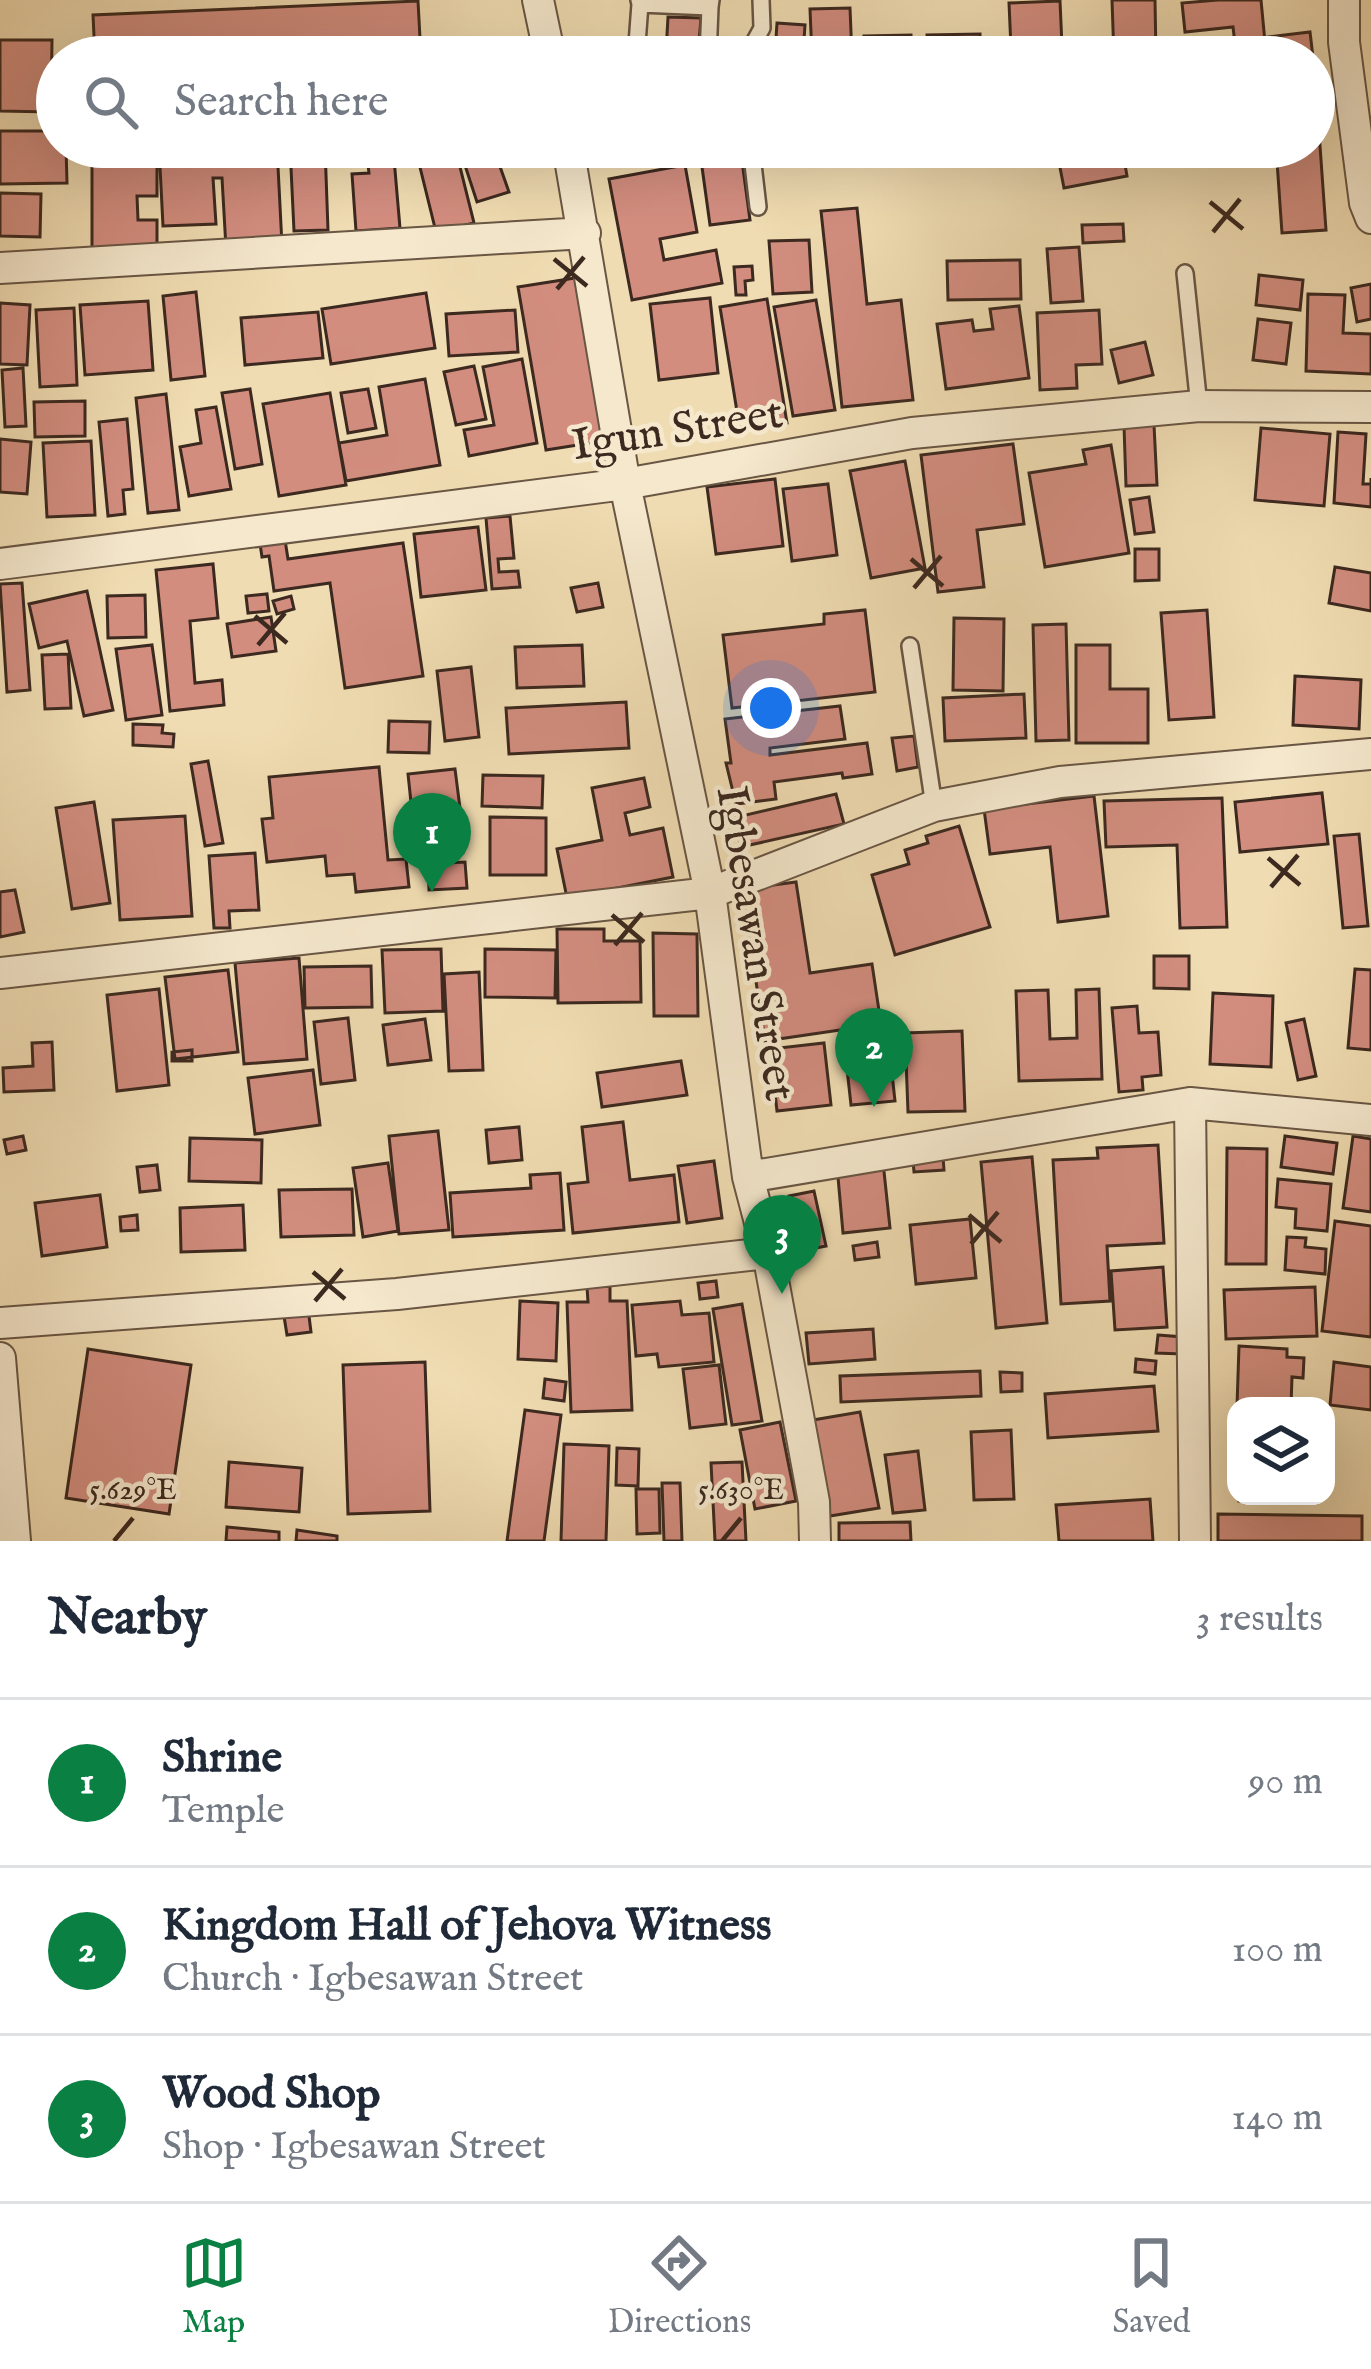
<!DOCTYPE html>
<meta charset="utf-8">
<style>
:root{--surface:#fff;--page:#f6f6f7;--text:#1f2937;--muted:#747a83;--line:#e0e1e3;--accent:#0b8043}
body{margin:0;font-family:"IM FELL English",serif;background:var(--page);color:var(--text)}
.controls{position:absolute;right:36px;bottom:36px;display:grid;overflow:hidden;border-radius:24px;box-shadow:0 12px 48px #0002}
.controls button{width:108px;height:108px;display:grid;place-items:center;padding:0;border:0;border-bottom:3px solid var(--line);background:var(--surface);color:var(--text);font:60px sans-serif}
.you{position:absolute;left:771px;top:708px;width:42px;height:42px;margin:-30px;border:9px solid #fff;border-radius:50%;background:#1a73e8;box-shadow:0 0 0 18px #1a73e833}
.badge{display:grid;place-items:center;width:78px;height:78px;border-radius:50%;background:var(--accent);color:#fff;font-size:39px;font-weight:700}
.pin{position:absolute;translate:-50% -99px;filter:drop-shadow(0 3px 6px #0008)}
.pin::after{content:'';position:absolute;top:63px;width:42px;height:36px;background:inherit;clip-path:polygon(0 0,100% 0,50% 100%)}
.list{margin:0;padding:0;list-style:none}
h2{display:flex;justify-content:space-between;align-items:center;height:156px;margin:0;padding:0 48px;font-size:51px}
h2 small{font-size:39px;font-weight:400;color:var(--muted)}
.list li{display:grid;grid-template-columns:78px 1fr auto;gap:36px;align-items:center;box-sizing:border-box;height:168px;padding:0 48px;border-top:3px solid var(--line)}
.list b{display:block;font-size:45px;white-space:nowrap}
.list p{margin:0;font-size:39px;white-space:nowrap;color:var(--muted)}
.list em{font-size:39px;font-style:normal;color:var(--muted)}
.icon{flex:none;width:66px;height:66px;fill:none;stroke:currentColor;stroke-width:2;stroke-linecap:round;stroke-linejoin:round}
.map{position:relative;flex:none;width:1371px;height:1541px;overflow:hidden}
.search{position:absolute;background:var(--surface);box-shadow:0 12px 48px #0002;left:36px;right:36px;top:36px;height:132px;display:flex;align-items:center;gap:30px;box-sizing:border-box;padding:0 42px;border-radius:66px;color:var(--muted);font-size:45px}
.sheet{height:660px;background:var(--surface)}
nav{display:flex;justify-content:space-around;align-items:center;box-sizing:border-box;height:168px;border-top:3px solid var(--line);background:var(--surface);font-size:33px;color:var(--muted)}
nav a{display:grid;justify-items:center;gap:6px}
nav .on{color:var(--accent)}
.map>svg:first-child{display:block}
</style>
<div class="map">
<svg width="1371" height="1541" viewBox="0 0 1371 1541">
<rect width="100%" height="100%" fill="#f0dcb2"/>
<filter id="stains"><feTurbulence type="fractalNoise" baseFrequency=".00167" numOctaves="4"/><feColorMatrix values="0 0 0 0 .2 0 0 0 0 .09 0 0 0 0 .02 0 0 0 .5 -.17"/></filter>
<radialGradient id="worn" r=".72"><stop offset=".6" stop-color="#630" stop-opacity="0"/><stop offset="1" stop-color="#630" stop-opacity=".3"/></radialGradient>
<path fill="#d28d7f" stroke="#3c291f" stroke-width="3" d="M1112 0H1155L1156 57H1114Z
M1218 0H1261L1265 42 1235 44 1233 27 1185 32 1182 3Z
M418 1 421 57H95L93 15Z
M1060 1 1062 46 1011 48 1009 3Z
M850 8 852 57H812L810 9Z
M668 17 701 18 698 54 666 52Z
M777 23 805 25 804 40 776 38Z
M1310 32 1313 57H1271L1268 37Z
M980 34V57H927V35Z
M911 35 912 57H864V36Z
M0 40H52L51 112 0 111Z
M468 45 473 57H441Z
M800 48 801 57H757L756 51Z
M1314 118H1318L1326 230 1282 233 1276 147H1314Z
M0 131H57V147H66L67 183 0 184Z
M159 147H209V151L220 150V147H277L282 245 226 248 222 178H213L216 224 163 226Z
M290 147H325L328 230 294 231Z
M342 147H393L400 228 356 231 352 174 369 173 367 156 343 158Z
M415 147H455L474 223 436 232Z
M459 147H493L509 192 477 202Z
M761 147H806L807 164 779 165 778 155 762 156Z
M815 147H854L855 154 815 155Z
M926 147H973V152L926 151Z
M1056 147H1122L1127 176 1064 188Z
M92 158 157 159V196H137L138 220H157V251L92 250Z
M742 161 750 220 710 225 702 167Z
M685 165 697 232 660 239 664 260 716 250 722 283 632 300 609 179Z
M0 193 41 194 40 237 0 236Z
M857 208 867 304 901 300 913 400 842 407 821 211Z
M1123 224 1124 241 1083 243 1082 225Z
M809 240 812 292 773 294 769 241Z
M1079 247 1083 301 1051 303 1047 249Z
M1020 260 1021 299 948 300 947 261Z
M752 266 753 280 745 281 746 295H736L734 267Z
M1259 275 1303 280 1300 310 1256 305Z
M575 278 603 441 546 450 518 287Z
M1371 284V319L1357 322 1351 288Z
M196 292 205 376 171 380 163 296Z
M426 293 435 348 331 364 322 309Z
M1308 294 1345 295 1343 333 1371 334V374L1306 371Z
M710 298 718 373 659 380 650 304Z
M767 299 787 423 740 430 720 307Z
M816 300 835 410 793 416 774 307Z
M148 301 153 370 85 375 80 305Z
M0 303 30 305 27 365 0 364Z
M1019 306 1029 378 946 389 937 324 972 320 974 331 993 329 990 309Z
M74 308 77 385 40 387 36 310Z
M515 310 518 352 449 356 446 314Z
M1099 310 1102 364 1076 365 1077 388 1040 390 1037 313Z
M318 312 323 358 245 365 241 318Z
M1258 319 1291 323 1286 364 1253 360Z
M1145 342 1153 375 1119 383 1111 350Z
M522 359 537 443 469 456 464 430 494 425 483 367Z
M474 366 486 419 456 425 444 372Z
M23 368 26 426 5 427 2 370Z
M425 379 440 465 346 481 339 443 387 435 379 387Z
M250 389 262 464 235 469 222 393Z
M368 389 376 428 348 433 341 393Z
M330 393 346 485 279 496 263 404Z
M166 394 179 510 148 513 136 398Z
M85 401V436L35 437 34 402Z
M216 407 231 489 189 496 180 447 201 443 196 410Z
M127 419 133 489 123 490 125 514 108 516 99 422Z
M1154 425 1157 485 1126 486 1124 426Z
M1261 428 1330 434 1324 506 1255 500Z
M1338 432 1366 434 1363 484H1371V478V507L1334 503Z
M0 439 31 442 27 494 0 492Z
M91 441 95 515 47 517 43 443Z
M1013 444 1024 524 977 530 984 587 938 592 921 455Z
M1111 445 1129 553 1045 567 1029 473 1086 464 1083 450Z
M905 461 925 568 871 578 850 471Z
M775 479 783 546 716 554 707 487Z
M828 484 837 555 792 561 783 489Z
M1149 497 1154 532 1135 534 1130 500Z
M510 516 514 558 498 559 499 572 518 571 520 587 492 589 486 518Z
M478 527 486 590 421 597 414 534Z
M285 540 288 559 403 543 423 676 345 688 330 583 274 591 269 556 262 557 260 544Z
M1135 549H1159V580L1135 581Z
M213 564 218 618 190 621 195 683 222 680 224 705 170 711 156 570Z
M1335 567 1371 573V611L1329 603Z
M22 583 30 690 7 692 0 584Z
M598 583 603 607 577 612 571 588Z
M87 591 113 710 84 716 67 641 39 648 29 604Z
M267 594 269 611 248 613 246 596Z
M145 595 146 637 108 638 107 596Z
M291 596 294 609 277 614 273 601Z
M865 610 875 692 732 708 723 635 824 624V614Z
M1207 610 1214 717 1169 720 1161 613Z
M271 617 276 651 232 657 227 624Z
M954 618 1004 619 1003 691 953 690Z
M1066 624 1069 740 1036 741 1033 625Z
M152 645 162 715 126 720 116 649Z
M582 645 584 686 517 688 515 647Z
M1076 645H1110V689H1148V743H1076Z
M68 654 71 708 45 709 42 655Z
M471 667 479 737 445 741 437 671Z
M1295 676 1361 680 1359 729 1293 725Z
M1024 694 1026 738 945 741 943 698Z
M626 702 629 748 509 754 506 708Z
M840 706 845 739 770 748V755L867 743 872 774 843 778 842 773 774 782 776 799 736 804 726 763H731L725 719Z
M389 721 430 722 429 753 388 752Z
M133 724 163 725 162 733 174 734 173 747 133 745Z
M914 736 918 767 897 771 892 738Z
M208 761 223 843 205 846 191 764Z
M379 767 388 860 406 859 409 887 356 892 354 874 327 876 325 856 267 862 262 819 273 818 269 777Z
M455 769 461 816 413 821 408 774Z
M483 775 543 776 542 808 482 806Z
M644 778 650 807 625 813 630 835 663 828 673 877 567 898 557 849 602 840 592 788Z
M1322 793 1328 844 1240 852 1235 802Z
M836 794 844 824 741 847 733 818Z
M1094 796 1108 916 1058 922 1050 847 990 854 984 809Z
M1222 798 1227 927 1180 928 1177 845 1106 847 1104 801Z
M94 802 110 903 72 909 56 808Z
M185 816 192 916 120 920 113 820Z
M490 817 546 818V875H490Z
M462 826 463 852 414 855 412 828Z
M959 826 990 927 895 955 872 875 909 864 905 850 928 843 926 836Z
M1359 834 1368 926 1343 928 1334 836Z
M255 853 259 910 229 911 230 928H214L209 856Z
M465 862 467 888 429 890 428 864Z
M796 882 810 973 872 964 881 1024 765 1041 742 889Z
M15 890 24 932 0 937V892Z
M557 929H604V941H640L641 1002 558 1003Z
M653 933 697 934 698 1016H654Z
M441 949 443 1011 385 1013 382 950Z
M485 949 556 950 555 998 485 997Z
M1154 956H1189V989L1154 988Z
M299 958 307 1059 244 1064 235 963Z
M371 966 372 1007 305 1008 304 967Z
M1355 969 1371 970V1050L1348 1048Z
M228 970 238 1052 175 1059 165 977Z
M479 972 483 1070 449 1071 444 974Z
M159 989 169 1085 117 1091 107 995Z
M1099 989 1102 1079 1019 1081 1016 991 1048 990 1050 1039 1077 1038 1076 990Z
M1213 993 1273 996 1271 1067 1210 1064Z
M1137 1006 1139 1033 1158 1032 1161 1075 1142 1077 1143 1090 1119 1092 1112 1008Z
M348 1018 355 1080 321 1084 314 1022Z
M425 1019 431 1060 388 1065 383 1025Z
M1304 1019 1316 1076 1298 1080 1286 1023Z
M887 1028 895 1101 851 1105 843 1032Z
M962 1031 965 1111 908 1112 905 1033Z
M52 1042 54 1090 4 1092 3 1068 33 1066 32 1043Z
M824 1043 831 1105 777 1111 770 1049Z
M192 1050V1061H172V1052Z
M681 1061 687 1095 602 1107 597 1073Z
M313 1070 320 1125 255 1134 248 1078Z
M623 1122 630 1180 674 1175 679 1222 573 1233 568 1184 588 1182 582 1127Z
M519 1127 522 1160 489 1163 486 1130Z
M438 1131 449 1230 399 1234 389 1136Z
M23 1136 26 1150 7 1154 4 1140Z
M1285 1136 1337 1143 1333 1174 1281 1167Z
M1353 1136 1371 1139V1212L1343 1208Z
M190 1138 262 1140 261 1183 189 1181Z
M1158 1145 1164 1243 1107 1246 1110 1301 1061 1304 1053 1160 1098 1158 1097 1148Z
M1227 1148 1267 1149 1266 1264H1226Z
M943 1157 944 1170 914 1172 913 1160Z
M1032 1157 1047 1323 996 1328 981 1162Z
M714 1161 722 1218 687 1223 678 1166Z
M883 1162 890 1228 843 1233 837 1166Z
M388 1163 398 1231 363 1237 353 1168Z
M157 1165 160 1190 140 1192 137 1167Z
M560 1173 564 1230 453 1237 450 1193 531 1188 530 1175Z
M1278 1179 1331 1184 1327 1231 1295 1228 1296 1209 1276 1207Z
M352 1189 354 1235 281 1237 279 1190Z
M814 1191 826 1246 800 1251 789 1196Z
M100 1195 107 1247 42 1256 35 1203Z
M243 1205 245 1250 181 1252 180 1208Z
M137 1215 138 1230 121 1231 120 1217Z
M970 1219 976 1278 916 1284 910 1225Z
M1335 1221 1371 1226V1337L1322 1331Z
M1287 1237 1306 1238 1305 1247 1326 1249 1325 1274 1285 1270Z
M877 1242 879 1257 855 1260 853 1246Z
M1163 1267 1167 1327 1115 1330 1111 1271Z
M716 1281 718 1297 700 1299 698 1283Z
M610 1286V1301H627L632 1410 571 1412 567 1302H588L587 1287Z
M1315 1287 1317 1336 1226 1339 1224 1290Z
M520 1301 558 1303 556 1361 518 1359Z
M680 1301 682 1315 709 1313 714 1362 659 1367 657 1354 636 1356 632 1305Z
M742 1304 762 1421 732 1425 713 1309Z
M308 1308 311 1332 287 1335 283 1310Z
M873 1329 875 1359 809 1364 806 1333Z
M1158 1335 1183 1337 1182 1354 1156 1353Z
M1239 1346 1287 1349V1357L1304 1358 1303 1378 1292 1377 1291 1406H1237Z
M88 1349 191 1365 169 1514 66 1498Z
M1136 1359 1156 1361 1155 1374 1135 1372Z
M425 1362 430 1511 348 1514 343 1365Z
M1334 1362 1371 1367V1410L1330 1405Z
M719 1365 726 1424 690 1428 683 1369Z
M980 1371 981 1396 841 1402 840 1376Z
M1000 1372 1022 1373V1391L1001 1392Z
M545 1379 566 1382 564 1401 543 1398Z
M1154 1386 1158 1431 1048 1438 1045 1394Z
M525 1410 561 1415 544 1541H507Z
M860 1412 879 1508 830 1516 813 1420Z
M780 1422 796 1501 755 1509 740 1430Z
M1011 1430 1014 1499 974 1500 971 1432Z
M564 1444 609 1446 606 1541H561Z
M617 1448 639 1449 638 1486 616 1485Z
M918 1451 925 1510 893 1513 885 1455Z
M229 1462 302 1468 299 1512 226 1507Z
M742 1462 746 1541H715L711 1463Z
M662 1483H680L682 1541H664Z
M636 1489H659L660 1533 637 1534Z
M1239 1496H1281V1499L1239 1501Z
M1150 1499 1153 1541H1059L1056 1505Z
M1218 1514 1362 1516V1541H1218Z
M910 1522 911 1541H839V1523Z
M227 1527 279 1532V1541H226Z
M297 1530 337 1536V1541H296Z"/>
<g fill="none" stroke-linecap="round" stroke-linejoin="round">
<g stroke="#695644" stroke-width="20">
<path id="service" d="M639 0 640 4 710 7 711 0
M636 57 640 4
M708 57 710 7
M746 57 762 28 761 0
M751 147 758 207
M1185 273 1199 406
M910 646 934 806"/>
</g>
<g stroke="#695644" stroke-width="34">
<path id="minor" d="M538 0 550 57
M1344 0V42L1365 203 1371 218
M568 147 625 484 710 893 748 1177 768 1253 814 1502 815 1541
M0 268 585 233
M0 564 625 484 912 433 1199 406 1371 407
M0 973 710 893 934 806 1060 782 1371 754
M1190 1103 1195 1541
M748 1177 1190 1103 1371 1120
M0 1323 397 1294 768 1253
M0 1358 15 1541"/>
</g>
<use href="#service" stroke="#f5e8cd" stroke-width="15"/>
<use href="#minor" stroke="#f5e8cd" stroke-width="30"/>
</g>
<path fill="none" stroke="#3c291f" stroke-width="4.5" d="M1210 202 1243 229M1213 232 1240 199M554 259 587 286M557 289 584 257M911 559 943 586M914 588 941 556M255 616 287 643M258 645 285 613M1268 858 1300 885M1271 887 1298 855M612 915 644 942M615 945 642 913M969 1215 1001 1242M971 1244 998 1212M313 1272 345 1299M315 1301 342 1269M114 1541 133 1518M722 1541 741 1518"/>
<g text-anchor="middle" stroke-width="9" stroke-linejoin="round" paint-order="stroke">
<g font-size="45" fill="#3c291f" stroke="#f5e8cd">
<text transform="translate(677 427) rotate(-9)" y="16">Igun Street</text>
<text transform="translate(758 943) rotate(81)" y="16">Igbesawan Street</text>
</g>
</g>
<g font-size="30" text-anchor="middle" fill="#3c291f" stroke="#f5e8cd" stroke-width="9" stroke-linejoin="round" paint-order="stroke">
<text x="133" y="1499">5.629°E</text>
<text x="741" y="1499">5.630°E</text>
</g>
<rect width="100%" height="100%" filter="url(#stains)"/>
<rect width="100%" height="100%" fill="url(#worn)"/>
</svg>
<div class="controls">
<button><svg class="icon" aria-label="layers" viewBox="0 0 24 24"><path d="M12 4l9 5-9 5-9-5zM3 14l9 5 9-5"/></svg></button>
</div>
<div class="you"></div>
<div class="pin badge" style="left:432px;top:892px">1</div>
<div class="pin badge" style="left:874px;top:1107px">2</div>
<div class="pin badge" style="left:782px;top:1294px">3</div>
<div class="search"><svg class="icon" aria-label="search" viewBox="0 0 24 24"><circle cx="10" cy="10" r="6"/><path d="M15 15l6 6"/></svg>Search here</div>
</div>
<section class="sheet">
<h2>Nearby<small>3 results</small></h2>
<ul class="list">
<li><span class="badge">1</span><div><b>Shrine</b><p>Temple</p></div><em>90 m</em></li>
<li><span class="badge">2</span><div><b>Kingdom Hall of Jehova Witness</b><p>Church · Igbesawan Street</p></div><em>100 m</em></li>
<li><span class="badge">3</span><div><b>Wood Shop</b><p>Shop · Igbesawan Street</p></div><em>140 m</em></li>
</ul>
</section>
<nav>
<a class="on"><svg class="icon" aria-label="map" viewBox="0 0 24 24"><path d="M3 6l6-2 6 2 6-2v14l-6 2-6-2-6 2zM9 4v14M15 6v14"/></svg>Map</a>
<a><svg class="icon" aria-label="directions" viewBox="0 0 24 24"><path d="M12 3l9 9-9 9-9-9zM9 14v-3h6M13 9l2 2-2 2"/></svg>Directions</a>
<a><svg class="icon" aria-label="saved" viewBox="0 0 24 24"><path d="M7 4h10v16l-5-4-5 4z"/></svg>Saved</a>
</nav>
